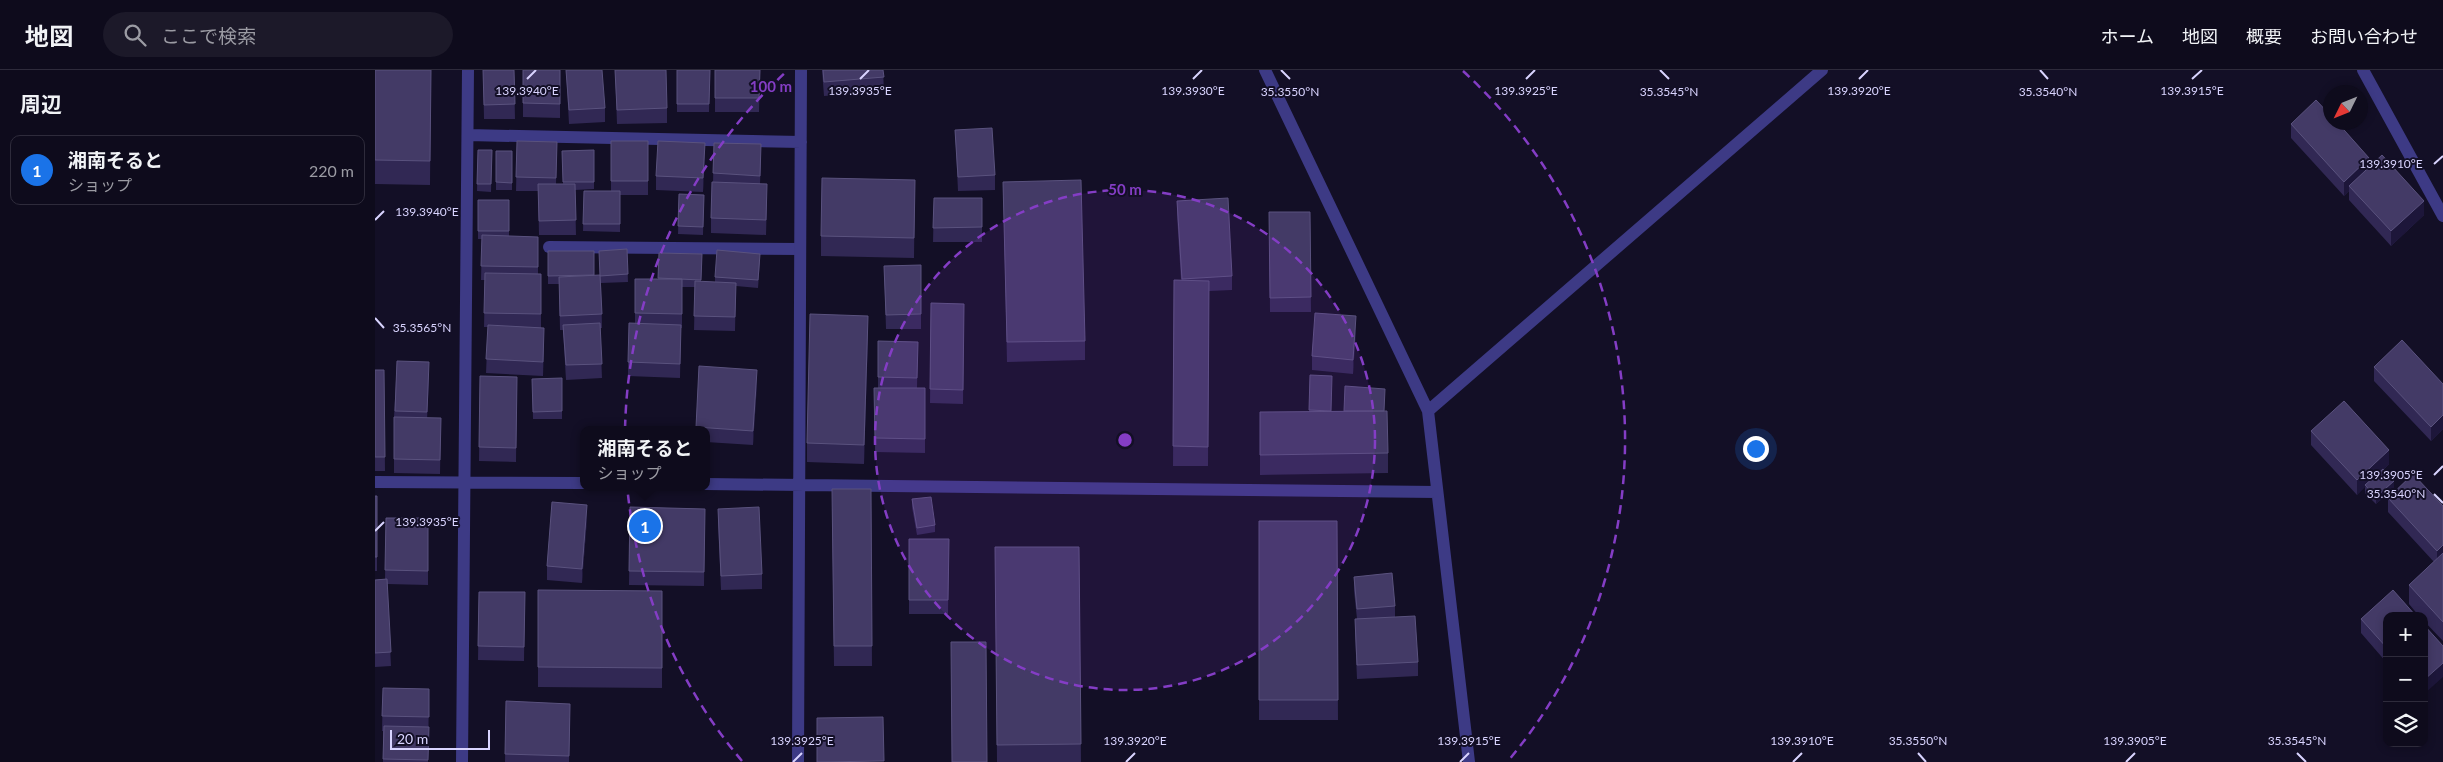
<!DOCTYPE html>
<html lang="ja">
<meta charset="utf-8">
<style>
:root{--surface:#0e0b1c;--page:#1c1929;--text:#f1f3f6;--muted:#9b9ba3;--line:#2e2b3b;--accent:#1a73e8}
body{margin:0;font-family:Lato,"Noto Sans JP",sans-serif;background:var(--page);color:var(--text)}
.controls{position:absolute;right:15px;bottom:15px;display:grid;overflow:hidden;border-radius:10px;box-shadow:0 2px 8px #0003}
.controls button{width:45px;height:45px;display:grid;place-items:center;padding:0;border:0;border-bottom:1px solid var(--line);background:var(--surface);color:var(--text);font:25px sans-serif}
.compass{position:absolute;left:1948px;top:15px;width:45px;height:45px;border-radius:50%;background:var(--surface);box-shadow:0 2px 8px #0003;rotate:227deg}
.scale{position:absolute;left:15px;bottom:12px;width:100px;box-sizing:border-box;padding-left:5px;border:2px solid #d9d4ff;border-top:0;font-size:14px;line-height:18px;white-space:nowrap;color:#d9d4ff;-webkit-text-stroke:4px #130f26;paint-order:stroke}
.you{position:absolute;left:1380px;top:378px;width:18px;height:18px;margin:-12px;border:4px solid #fff;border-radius:50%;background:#1a73e8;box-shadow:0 0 0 8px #1a73e833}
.badge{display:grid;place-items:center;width:32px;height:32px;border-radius:50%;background:var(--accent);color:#fff;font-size:16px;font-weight:700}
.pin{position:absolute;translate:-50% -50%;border:2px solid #fff;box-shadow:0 1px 5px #0006}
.popup{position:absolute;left:205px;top:356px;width:130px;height:65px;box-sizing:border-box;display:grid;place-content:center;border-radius:10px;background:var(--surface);filter:drop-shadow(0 1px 4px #0005);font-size:16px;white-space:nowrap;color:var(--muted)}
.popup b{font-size:19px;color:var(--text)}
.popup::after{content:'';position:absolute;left:50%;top:100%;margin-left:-10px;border:10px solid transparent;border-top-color:var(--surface)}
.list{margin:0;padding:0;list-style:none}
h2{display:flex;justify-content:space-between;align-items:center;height:65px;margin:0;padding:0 20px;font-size:21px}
h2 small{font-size:16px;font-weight:400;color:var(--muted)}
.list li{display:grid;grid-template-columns:32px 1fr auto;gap:15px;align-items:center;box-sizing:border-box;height:70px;margin:0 10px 10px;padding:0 10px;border:1px solid var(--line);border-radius:10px}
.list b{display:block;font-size:19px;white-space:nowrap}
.list p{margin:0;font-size:16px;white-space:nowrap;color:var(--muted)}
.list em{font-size:16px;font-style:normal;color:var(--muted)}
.icon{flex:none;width:28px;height:28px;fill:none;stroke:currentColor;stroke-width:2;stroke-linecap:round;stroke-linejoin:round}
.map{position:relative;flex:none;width:2068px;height:692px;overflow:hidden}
header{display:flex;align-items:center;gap:30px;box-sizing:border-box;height:70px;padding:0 25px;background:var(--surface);border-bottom:1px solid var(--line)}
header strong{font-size:24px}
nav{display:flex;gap:28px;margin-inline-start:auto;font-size:18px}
.search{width:350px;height:45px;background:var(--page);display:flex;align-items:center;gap:12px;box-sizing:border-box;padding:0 18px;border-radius:28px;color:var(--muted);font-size:19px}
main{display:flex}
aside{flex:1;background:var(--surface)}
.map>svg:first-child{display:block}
</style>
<header>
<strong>地図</strong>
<div class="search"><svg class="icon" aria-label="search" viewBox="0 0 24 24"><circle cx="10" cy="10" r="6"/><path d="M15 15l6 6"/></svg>ここで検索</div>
<nav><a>ホーム</a><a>地図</a><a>概要</a><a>お問い合わせ</a></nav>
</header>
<main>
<aside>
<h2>周辺<small></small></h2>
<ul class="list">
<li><span class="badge">1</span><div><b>湘南そると</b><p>ショップ</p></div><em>220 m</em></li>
</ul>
</aside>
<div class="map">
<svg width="2068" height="692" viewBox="0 0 2068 692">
<rect width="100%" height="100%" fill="#130f26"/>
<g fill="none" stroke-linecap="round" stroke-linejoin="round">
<path stroke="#3d3a85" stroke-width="12" d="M174 177 425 179"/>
<path stroke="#3d3a85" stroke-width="12" d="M890 0 1053 341 1094 692
M1988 0 2068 146
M93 65 426 72
M1053 341 1447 0
M0 412 209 413
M331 414 1062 422
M87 692 93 0
M423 692 426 0"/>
</g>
<path fill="#312854" d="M0 0H56L55 115 0 114Z
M108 0H139L140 49H109Z
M185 0V48L148 47V33Z
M191 0 230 38V52L194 54Z
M240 0 292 38V53L242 54Z
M302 0H335L334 42H302Z
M340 0H385L384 42H340Z
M447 0H508L509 21 449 26Z
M1916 54 1994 97 2049 145 2016 176 1974 130V121L1969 126 1916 68Z
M580 60 620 105V120L583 121Z
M142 71 182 72 181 114H188L187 81 219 80V119L200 120 201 165H164L163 121H141Z
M236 71H273V125H245V162L208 161 209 121H236Z
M339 73 386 88 385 114 392 129 391 165 336 163V148L338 112Z
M103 80H117L116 122 102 121Z
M121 81H137V120H121Z
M330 87 328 122 281 120V106Z
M540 110 539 188 446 186V166Z
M628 112 710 271V290L632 292Z
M304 124 329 125 328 165 303 164Z
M559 128H607V172H558Z
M103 130H134V166L163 167V204H166V258L169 272 168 306 111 303 113 257H109L110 210H106L107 169H103Z
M802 131 857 206V220L834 221 833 396H798L799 210H806L802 145Z
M894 142H935L936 242H895Z
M252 179 253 212 226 213 227 258H225L227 308 191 310 188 260H185L184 214H173V181L219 205H225Z
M284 183 327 184 326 212H340V207L385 191 383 218 361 216 360 261 319 260 320 217H307V258H306L305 308 253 306V292L260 253V209H283Z
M546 195V259H511L509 196Z
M556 233 589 234 588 334 555 333Z
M981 261 978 304 937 300V286Z
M493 266 489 394 432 392V373Z
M503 271 543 272 542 318H550V383L500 382 499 318H503Z
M22 291 54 306 52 348H66L65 404 19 403V347Z
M324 296 382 314 378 375 331 372V360H321Z
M1999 297 2068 314V359L2056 371 1999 311Z
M0 300H9L10 401H0Z
M935 305 956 341H1009L1013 383V403L885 405V342H934Z
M105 306 142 307 141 392 104 391Z
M187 308V349H158L157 309Z
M1936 361 2014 394 2008 400 2019 418 2001 434 1990 423V416L1982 425 1936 375Z
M496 419 497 596H459L457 439Z
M0 426H2V501H0Z
M2013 428 2068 436V571L2049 551V546H2044L2034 534V515L2059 492 2013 442Z
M537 429 560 455V462L542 465 537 437Z
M255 437 330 439 329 516 254 515Z
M343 439 387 504V519L346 520 343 453Z
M11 448H53V515L12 514 16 596 0 597V510L10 509Z
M212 449 207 513 172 510V496Z
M884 451H962L963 650H884Z
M534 469H574L573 544H534Z
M620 477H704L706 692H622Z
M979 507 1020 536V547L1043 592V606L982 609 980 563V549H982L979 521Z
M163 520 287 521V618L163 617Z
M104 522H150L149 591 103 590Z
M2012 546V593L1986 563V549Z
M8 618 54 619 53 692H8V661H7Z
M131 631 195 648 194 692H130Z"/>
<path fill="#1d163a" d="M330 73V87L328 122V108Z
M1994 88V102L1974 116V121L1969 126V112Z
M2049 131V145L2016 176V161Z
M493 246V266L489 394V375Z
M981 246V261L978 304V290Z
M169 258V272L168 306V292Z
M54 292V306L52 357V342Z
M382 300V314L378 375V361Z
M2068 345V359L2056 371V357Z
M2014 380V394L1982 425V410Z
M2019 411V418L2001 434V427Z
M212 435V449L207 513V499Z
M2068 475V489L2062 495V481Z
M2068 593V607L2049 624V610Z"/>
<path fill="#433a66" stroke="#5a527e" d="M0 0H56L55 91 0 90Z
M108 0H139L140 34 109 35Z
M148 0H185V34L148 33Z
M191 0H227L230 38 194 40Z
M240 0H291L292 38 242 40Z
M302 0H335L334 34H302Z
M340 0H385L384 28H340Z
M448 0H508L509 7 449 12Z
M1941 30 1956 46V52H1962L1994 88 1969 112 1916 54Z
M617 58 620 105 583 107 580 60Z
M142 71 182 72 181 108 141 107Z
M236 71H273V111H236Z
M283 71 330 73 328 108 281 106Z
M339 73 386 74 385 106 338 103Z
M103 80H117L116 114H102Z
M219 80V112H188L187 81Z
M121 81H137V113L121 112Z
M2007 85 2049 131 2016 161 1974 116Z
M447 108 540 110 539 168 446 166Z
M706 110 710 271 632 272 628 112Z
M337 112 392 114 391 150 336 148Z
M163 114H200L201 150 164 151Z
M209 121H245V154H208Z
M304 124 329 125 328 157 303 156Z
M559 128H607V157L558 158Z
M853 128 857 206 807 209 802 131Z
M103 130H134V161H103Z
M894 142H935L936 227 895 228Z
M107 165 163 167V197L106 196Z
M252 179 253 204 225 206 224 181Z
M342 180 385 184 383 210 340 207Z
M173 181H219V205L173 206Z
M284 183 327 184 326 210 283 208Z
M546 195V244L511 245 509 196Z
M110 203 166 204V244L109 243Z
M225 205 227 244 185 246 184 207Z
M260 209H307V244L260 243Z
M799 210 834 211 833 377 798 376Z
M320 211 361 213 360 247 319 246Z
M556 233 589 234 588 320 555 319Z
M940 243 981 246 978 290 937 286Z
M435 244 493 246 489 375 432 373Z
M225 253 227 294 191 295 188 255Z
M254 253 306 255 305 294 253 292Z
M113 255 169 258 168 292 111 289Z
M2027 270 2068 314V345L2056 357 1999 297Z
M503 271 543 272 542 308 503 307Z
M22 291 54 292 52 342 20 341Z
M324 296 382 300 378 361 321 357Z
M0 300H9L10 387H0Z
M935 305 957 306 956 341 934 340Z
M105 306 142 307 141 378 104 377Z
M187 308V341L158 342 157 309Z
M970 316 1010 319 1009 341H969Z
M499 318H550V369L500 368Z
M1969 331 2014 380 1982 410 1936 361Z
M1012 341 1013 383 885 385V342Z
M19 347 66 348 65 390 19 389Z
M2008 399 2019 411 2001 427 1990 415Z
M2038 404 2068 436V475L2062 481 2013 428Z
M457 419H496L497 576H459Z
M0 426H2V487H0Z
M556 427 560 455 542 458 537 429Z
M177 432 212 435 207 499 172 496Z
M255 437 330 439 329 502 254 501Z
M384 437 387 504 346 506 343 439Z
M11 448H53V501L10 500Z
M884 451H962L963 630H884Z
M534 469H574L573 530H534Z
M620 477H704L706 674 622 675Z
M2068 483V552L2034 515Z
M1017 503 1020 536 982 539 979 507Z
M12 509 16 582 0 583V510Z
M163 520 287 521V598L163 597Z
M2018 520 2041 546H2012V578L1986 549Z
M104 522H150L149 577 103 576Z
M1040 546 1043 592 982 595 980 549Z
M2049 555 2068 576V593L2049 610Z
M576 572H611L612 692H577Z
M8 618 54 619V647L7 646Z
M131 631 195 634 194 686 130 684Z
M508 647 509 691 442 692V648Z
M9 656 54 657 53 690 8 689Z"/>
<path fill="none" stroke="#d9d4ff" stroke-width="2" d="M906 0 915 9M1285 0 1294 9M1665 0 1673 9M152 9 161 0M485 9 494 0M818 9 827 0M1151 9 1160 0M1484 9 1493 0M1817 9 1827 0M2059 94 2068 86M0 150 9 141M0 248 9 258M2059 405 2068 396M2059 424 2068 433M0 461 9 452M1543 683 1551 692M1922 683 1931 692M418 692 427 683M751 692 760 683M1085 692 1094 683M1418 692 1427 683M1751 692 1760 683"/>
<circle cx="750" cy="370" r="250" fill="#843dc5" fill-opacity=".12"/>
<g fill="none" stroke="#843dc5" stroke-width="2.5" stroke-dasharray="9 6">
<circle cx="750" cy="370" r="250"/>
<path d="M367 691A500 500 0 0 1 412 1M1088 1A500 500 0 0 1 1133 691"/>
</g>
<g font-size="12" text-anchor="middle" fill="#d9d4ff" stroke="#130f26" stroke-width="4" stroke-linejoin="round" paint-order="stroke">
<text x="152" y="25">139.3940°E</text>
<text x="485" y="25">139.3935°E</text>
<text x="818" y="25">139.3930°E</text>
<text x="1151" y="25">139.3925°E</text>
<text x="1484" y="25">139.3920°E</text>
<text x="1817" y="25">139.3915°E</text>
<text x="915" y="26">35.3550°N</text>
<text x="1294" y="26">35.3545°N</text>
<text x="1673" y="26">35.3540°N</text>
<text x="2016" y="98">139.3910°E</text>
<text x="52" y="146">139.3940°E</text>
<text x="47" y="262">35.3565°N</text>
<text x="2016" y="409">139.3905°E</text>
<text x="2021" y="428">35.3540°N</text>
<text x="52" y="456">139.3935°E</text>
<text x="1543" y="675">35.3550°N</text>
<text x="1922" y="675">35.3545°N</text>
<text x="427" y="675">139.3925°E</text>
<text x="760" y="675">139.3920°E</text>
<text x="1094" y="675">139.3915°E</text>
<text x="1427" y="675">139.3910°E</text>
<text x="1760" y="675">139.3905°E</text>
</g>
<circle cx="750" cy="370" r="8" fill="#843dc5" stroke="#130f26" stroke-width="2.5"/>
<g font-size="15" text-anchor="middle" font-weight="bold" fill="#843dc5" stroke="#130f26" stroke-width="4" stroke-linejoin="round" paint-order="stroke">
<text x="396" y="22">100 m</text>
<text x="750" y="125">50 m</text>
</g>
</svg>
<div class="controls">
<button>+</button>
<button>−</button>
<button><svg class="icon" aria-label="layers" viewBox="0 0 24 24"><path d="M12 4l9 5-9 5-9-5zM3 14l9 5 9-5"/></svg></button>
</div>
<svg class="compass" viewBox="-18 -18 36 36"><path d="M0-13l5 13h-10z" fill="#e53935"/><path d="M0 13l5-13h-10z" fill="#9b9ba3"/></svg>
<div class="scale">20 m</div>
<div class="you"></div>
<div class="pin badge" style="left:270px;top:456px">1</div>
<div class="popup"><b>湘南そると</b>ショップ</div>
</div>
</main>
